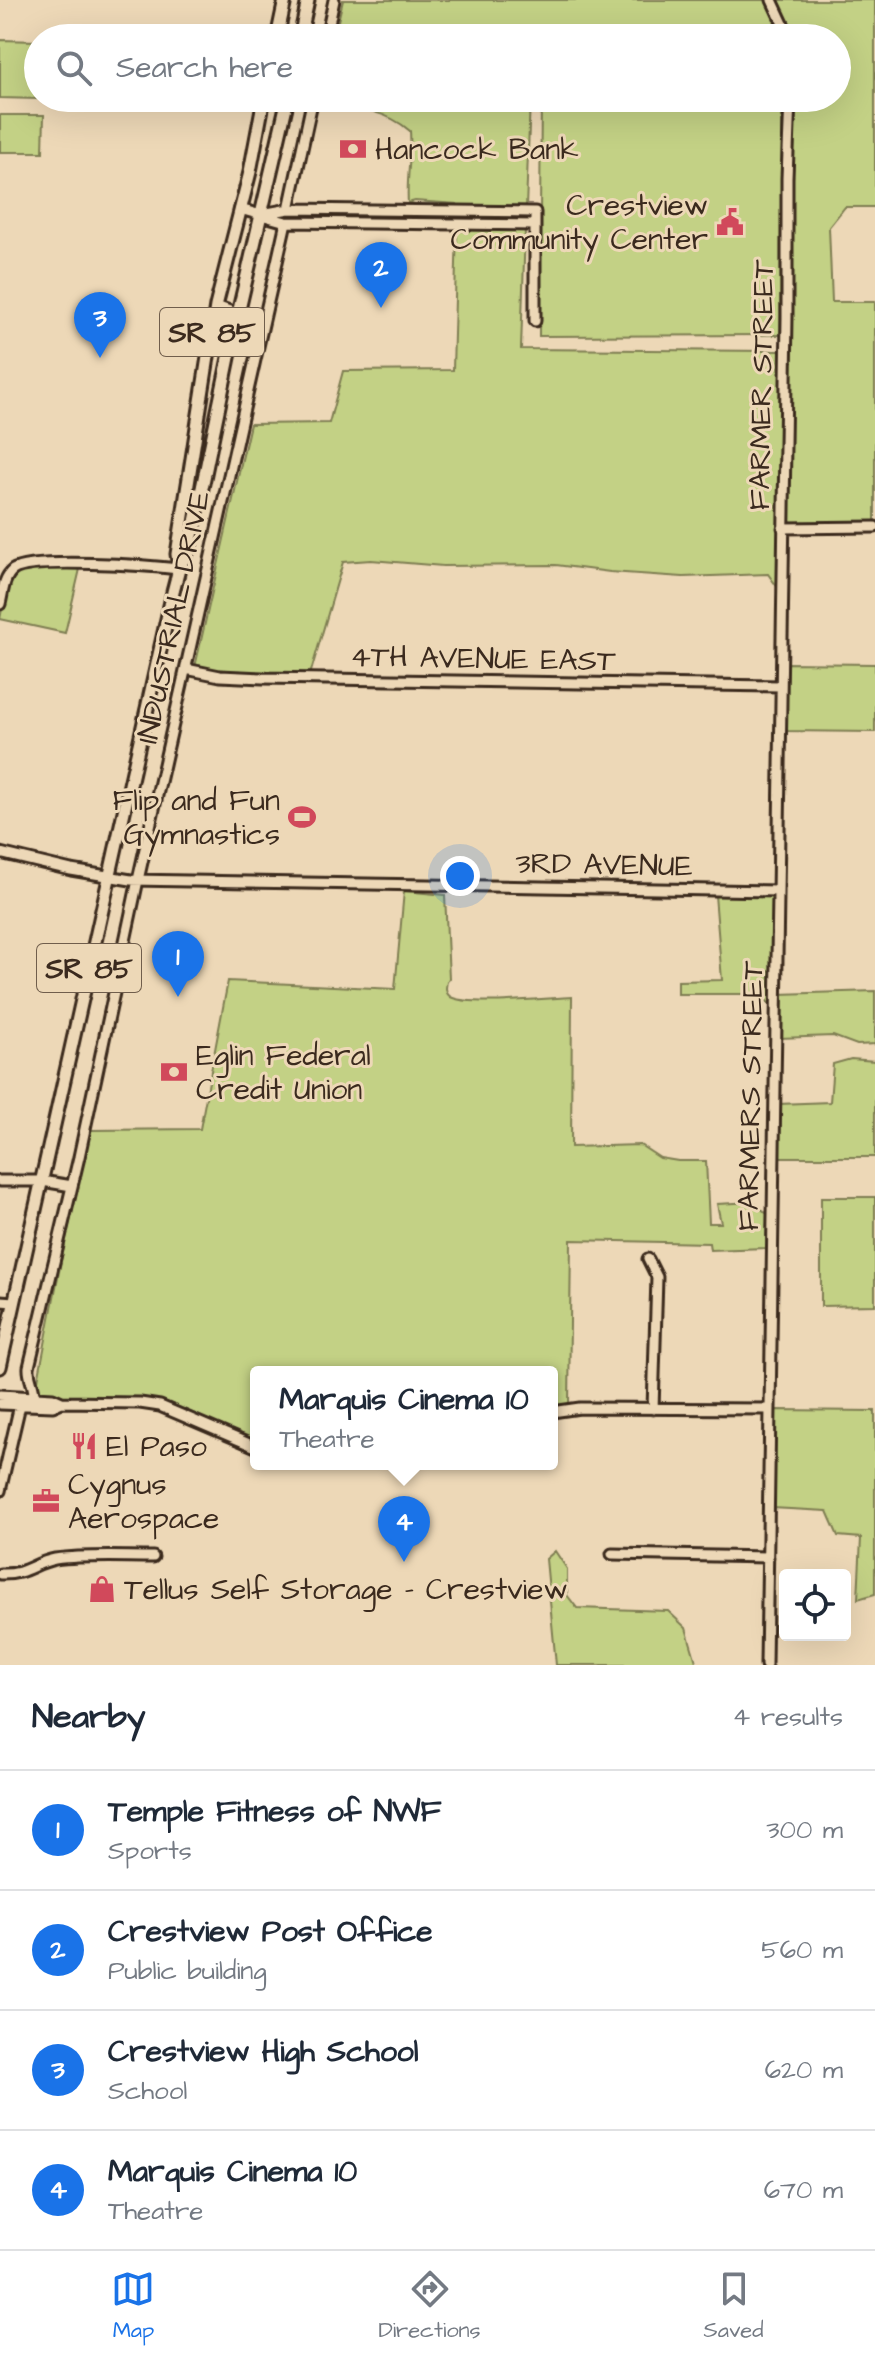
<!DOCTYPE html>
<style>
:root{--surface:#fff;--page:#f2f2f3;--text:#1f2937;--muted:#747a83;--line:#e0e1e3;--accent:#1a73e8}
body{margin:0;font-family:"Architects Daughter",sans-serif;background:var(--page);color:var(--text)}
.controls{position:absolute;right:24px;bottom:24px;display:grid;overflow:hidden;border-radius:8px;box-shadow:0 8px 32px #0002}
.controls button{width:72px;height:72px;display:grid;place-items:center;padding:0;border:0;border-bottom:2px solid var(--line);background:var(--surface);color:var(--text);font:40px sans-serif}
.you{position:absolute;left:460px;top:876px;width:28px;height:28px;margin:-20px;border:6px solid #fff;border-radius:50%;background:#1a73e8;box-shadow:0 0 0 12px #1a73e833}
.badge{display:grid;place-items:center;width:52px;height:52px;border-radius:50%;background:var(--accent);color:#fff;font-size:26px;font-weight:700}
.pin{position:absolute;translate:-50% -66px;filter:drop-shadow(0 2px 4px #0008)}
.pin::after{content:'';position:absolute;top:42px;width:28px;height:24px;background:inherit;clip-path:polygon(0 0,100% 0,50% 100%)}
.popup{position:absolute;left:250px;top:1366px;width:308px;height:104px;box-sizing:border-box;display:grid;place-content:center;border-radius:8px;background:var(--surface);filter:drop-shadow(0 2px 6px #0005);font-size:26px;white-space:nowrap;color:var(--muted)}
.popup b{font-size:30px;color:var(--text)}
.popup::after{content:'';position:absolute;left:50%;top:100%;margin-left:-16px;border:16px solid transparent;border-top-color:var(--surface)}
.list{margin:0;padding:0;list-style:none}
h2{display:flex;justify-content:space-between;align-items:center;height:104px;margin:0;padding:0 32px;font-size:34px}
h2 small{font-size:26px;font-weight:400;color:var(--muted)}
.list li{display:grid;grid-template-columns:52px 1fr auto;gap:24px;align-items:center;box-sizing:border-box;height:120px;padding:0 32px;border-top:2px solid var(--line)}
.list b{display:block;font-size:30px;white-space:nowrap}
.list p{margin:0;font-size:26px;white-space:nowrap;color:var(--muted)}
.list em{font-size:26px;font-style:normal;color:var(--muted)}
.icon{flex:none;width:44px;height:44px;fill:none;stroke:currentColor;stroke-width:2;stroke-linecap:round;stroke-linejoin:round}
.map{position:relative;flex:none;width:875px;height:1665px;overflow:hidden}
.search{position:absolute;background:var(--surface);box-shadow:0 8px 32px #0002;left:24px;right:24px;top:24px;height:88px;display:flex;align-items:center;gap:20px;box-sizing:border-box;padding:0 28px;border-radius:44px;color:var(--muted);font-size:30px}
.sheet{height:584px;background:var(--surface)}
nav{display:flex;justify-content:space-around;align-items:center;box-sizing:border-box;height:112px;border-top:2px solid var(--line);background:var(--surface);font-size:22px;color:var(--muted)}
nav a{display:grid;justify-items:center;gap:4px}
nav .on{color:var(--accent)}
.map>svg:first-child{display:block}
</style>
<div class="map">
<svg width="875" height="1665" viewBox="0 0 875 1665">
<rect width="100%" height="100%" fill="#edd8b7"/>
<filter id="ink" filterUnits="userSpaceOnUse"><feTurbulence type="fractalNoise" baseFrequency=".0125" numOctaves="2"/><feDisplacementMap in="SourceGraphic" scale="16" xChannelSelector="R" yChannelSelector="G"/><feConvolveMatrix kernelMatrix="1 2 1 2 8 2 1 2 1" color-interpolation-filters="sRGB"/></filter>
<g filter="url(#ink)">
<path fill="#c3d185" stroke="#7f7e52" stroke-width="2" d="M343 0H768L781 29 782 38H334Z
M776 0H875V207H845L829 227 832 302H875V523L787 524 789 351 793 350 792 141 794 98H837V38H789Z
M0 40 38 41 39 99 0 98Z
M321 98H530L526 208 457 207V204L415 201 408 203C406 178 412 155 410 131 384 108 353 108 320 105Z
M541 98H782L780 335 539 336Z
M0 115H44L43 152H0Z
M457 228 525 229 521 349 783 351 778 588 768 574 683 577 610 572 556 565 443 566 371 560 343 562 310 675 220 672 195 667 250 424 329 423 343 371 453 370Z
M27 569H80L65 633 0 619C5 597 3 578 27 569Z
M784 663 875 664V732L783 731Z
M404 891 445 895 449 978C445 984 444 995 453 998 473 1006 547 998 572 997L571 1147 640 1145 660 1158 678 1161H706L709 1223H721L717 1204 754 1202 767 1214 766 1248 710 1250 709 1243 571 1240 569 1405 552 1408V1372H256V1443L161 1402 35 1396 62 1256 91 1130 200 1129 228 981 395 989Z
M715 895H774L772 1007 762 996 755 994H678V981L722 980Z
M875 991V1044L857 1045 833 1036 779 1038V994Z
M851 1059 875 1061V1157H777L778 1104 830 1102 833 1064Z
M821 1197H875V1305L821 1306Z
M774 1410 875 1411V1594L858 1599 861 1538 838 1536 827 1511 772 1508Z
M555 1551 567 1569V1595L577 1608 668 1611 686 1628 697 1665H556L546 1559Z"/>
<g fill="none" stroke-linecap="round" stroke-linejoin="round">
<g stroke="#3b2a1e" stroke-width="15">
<path id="minor" d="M772 0 785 28 786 38
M326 38 334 0
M240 209 286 222 535 225
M289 209 313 98
M262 214 289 209 535 212V321
M216 306 238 314
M783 528 875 527
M0 604C3 593 3 578 13 570 31 557 152 566 179 569
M186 669 220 676 263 678 780 686
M0 853 71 870 131 880 777 891
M0 1181H42L72 1186
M648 1259 657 1277 653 1409
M0 1301 14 1302
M0 1395 53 1398 62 1402 140 1403 160 1406 256 1447
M34 1397C35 1386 28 1378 29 1367L79 1157 138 880 286 222
M0 1404 53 1406 62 1402
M552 1412 580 1408 770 1409
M0 1491 20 1405
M612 1554 768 1557
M0 1574C27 1575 33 1563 55 1559 87 1555 120 1557 153 1557
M766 1665 787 317V178L790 98"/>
</g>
<g stroke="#3b2a1e" stroke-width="17">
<path id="major" d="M277 38 285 0
M300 38 308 0
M179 569 177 554 216 306 250 172 264 98
M0 1367 173 592 179 569 190 546 238 314 288 98"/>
</g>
<use href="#minor" stroke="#edd8b7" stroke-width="9"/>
<use href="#major" stroke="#edd8b7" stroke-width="11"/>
</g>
</g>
<defs>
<g id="bank-bare" transform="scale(2.16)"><path d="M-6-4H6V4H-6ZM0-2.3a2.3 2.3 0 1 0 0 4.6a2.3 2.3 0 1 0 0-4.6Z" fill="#d1495b" stroke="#edd8b7" stroke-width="2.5" paint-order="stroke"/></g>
<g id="civic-bare" transform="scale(2.16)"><path d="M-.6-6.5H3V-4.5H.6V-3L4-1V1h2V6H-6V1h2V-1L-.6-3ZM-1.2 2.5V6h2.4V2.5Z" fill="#d1495b" stroke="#edd8b7" stroke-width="2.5" paint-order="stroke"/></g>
<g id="stadium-bare" transform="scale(2.16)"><path d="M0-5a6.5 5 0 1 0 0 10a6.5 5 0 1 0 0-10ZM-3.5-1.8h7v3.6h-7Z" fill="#d1495b" stroke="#edd8b7" stroke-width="2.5" paint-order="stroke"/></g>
<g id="restaurant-bare" transform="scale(2.16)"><path d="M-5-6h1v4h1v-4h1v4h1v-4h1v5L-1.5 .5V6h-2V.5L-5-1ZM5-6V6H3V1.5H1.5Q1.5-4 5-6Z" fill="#d1495b" stroke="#edd8b7" stroke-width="2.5" paint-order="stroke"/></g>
<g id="office-bare" transform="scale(2.16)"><path d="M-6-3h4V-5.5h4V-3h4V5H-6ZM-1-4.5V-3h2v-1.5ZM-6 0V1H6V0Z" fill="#d1495b" stroke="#edd8b7" stroke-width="2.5" paint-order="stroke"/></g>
<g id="shop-bare" transform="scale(2.16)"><path d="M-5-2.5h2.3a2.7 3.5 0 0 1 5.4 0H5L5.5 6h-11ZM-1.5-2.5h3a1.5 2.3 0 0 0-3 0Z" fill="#d1495b" stroke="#edd8b7" stroke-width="2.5" paint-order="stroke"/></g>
</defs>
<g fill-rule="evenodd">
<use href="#bank-bare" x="353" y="149"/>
<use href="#civic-bare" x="730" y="222"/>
<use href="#stadium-bare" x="302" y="817"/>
<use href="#bank-bare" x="174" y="1072"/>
<use href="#restaurant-bare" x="84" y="1446"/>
<use href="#office-bare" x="46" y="1501"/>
<use href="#shop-bare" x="102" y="1589"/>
</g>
<g text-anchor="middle" stroke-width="6" stroke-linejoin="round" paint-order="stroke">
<g fill="#edd8b7" stroke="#705e4c" stroke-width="2">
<rect x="160" y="308" width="104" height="48" rx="6"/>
<rect x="37" y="944" width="104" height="48" rx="6"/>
</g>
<g font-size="28" font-weight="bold" fill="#3b2a1e">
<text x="212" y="342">SR 85</text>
<text x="89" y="978">SR 85</text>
</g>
<g font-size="30" fill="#3b2a1e" stroke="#edd8b7" text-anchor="start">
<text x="375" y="159">Hancock Bank</text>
<text x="708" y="215" text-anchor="end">Crestview<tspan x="708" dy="34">Community Center</tspan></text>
<text x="280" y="810" text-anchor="end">Flip and Fun<tspan x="280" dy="34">Gymnastics</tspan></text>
<text x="196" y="1065">Eglin Federal<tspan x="196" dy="34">Credit Union</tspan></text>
<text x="106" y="1456">El Paso</text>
<text x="68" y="1494">Cygnus<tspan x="68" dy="34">Aerospace</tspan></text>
<text x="124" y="1599">Tellus Self Storage - Crestview</text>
</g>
<g font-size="30" fill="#3b2a1e" stroke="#edd8b7">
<text transform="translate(761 385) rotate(-89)" y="10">FARMER STREET</text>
<text transform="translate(173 617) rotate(-78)" y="10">INDUSTRIAL DRIVE</text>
<text transform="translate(483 658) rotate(1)" y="10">4TH AVENUE EAST</text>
<text transform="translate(604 864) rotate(1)" y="10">3RD AVENUE</text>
<text transform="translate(750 1096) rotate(-89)" y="10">FARMERS STREET</text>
</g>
</g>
</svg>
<div class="controls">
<button><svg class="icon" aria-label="locate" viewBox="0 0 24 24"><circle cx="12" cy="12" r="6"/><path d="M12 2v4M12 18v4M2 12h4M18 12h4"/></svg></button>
</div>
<div class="you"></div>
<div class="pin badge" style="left:178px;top:997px">1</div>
<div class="pin badge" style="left:381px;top:308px">2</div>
<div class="pin badge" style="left:100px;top:358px">3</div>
<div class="pin badge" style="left:404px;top:1562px">4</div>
<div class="popup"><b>Marquis Cinema 10</b>Theatre</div>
<div class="search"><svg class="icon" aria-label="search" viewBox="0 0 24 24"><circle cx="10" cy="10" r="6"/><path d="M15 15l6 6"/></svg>Search here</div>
</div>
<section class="sheet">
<h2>Nearby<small>4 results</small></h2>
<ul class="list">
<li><span class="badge">1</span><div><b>Temple Fitness of NWF</b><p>Sports</p></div><em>300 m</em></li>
<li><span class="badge">2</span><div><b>Crestview Post Office</b><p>Public building</p></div><em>560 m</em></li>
<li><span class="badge">3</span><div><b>Crestview High School</b><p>School</p></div><em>620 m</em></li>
<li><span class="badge">4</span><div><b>Marquis Cinema 10</b><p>Theatre</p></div><em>670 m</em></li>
</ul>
</section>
<nav>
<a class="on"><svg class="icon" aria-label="map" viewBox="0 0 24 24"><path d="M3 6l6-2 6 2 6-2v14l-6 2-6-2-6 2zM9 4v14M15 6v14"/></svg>Map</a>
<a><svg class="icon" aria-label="directions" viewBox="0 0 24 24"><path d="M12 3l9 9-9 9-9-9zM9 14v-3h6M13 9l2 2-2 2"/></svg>Directions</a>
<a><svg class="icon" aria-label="saved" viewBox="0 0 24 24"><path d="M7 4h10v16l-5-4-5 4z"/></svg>Saved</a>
</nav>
